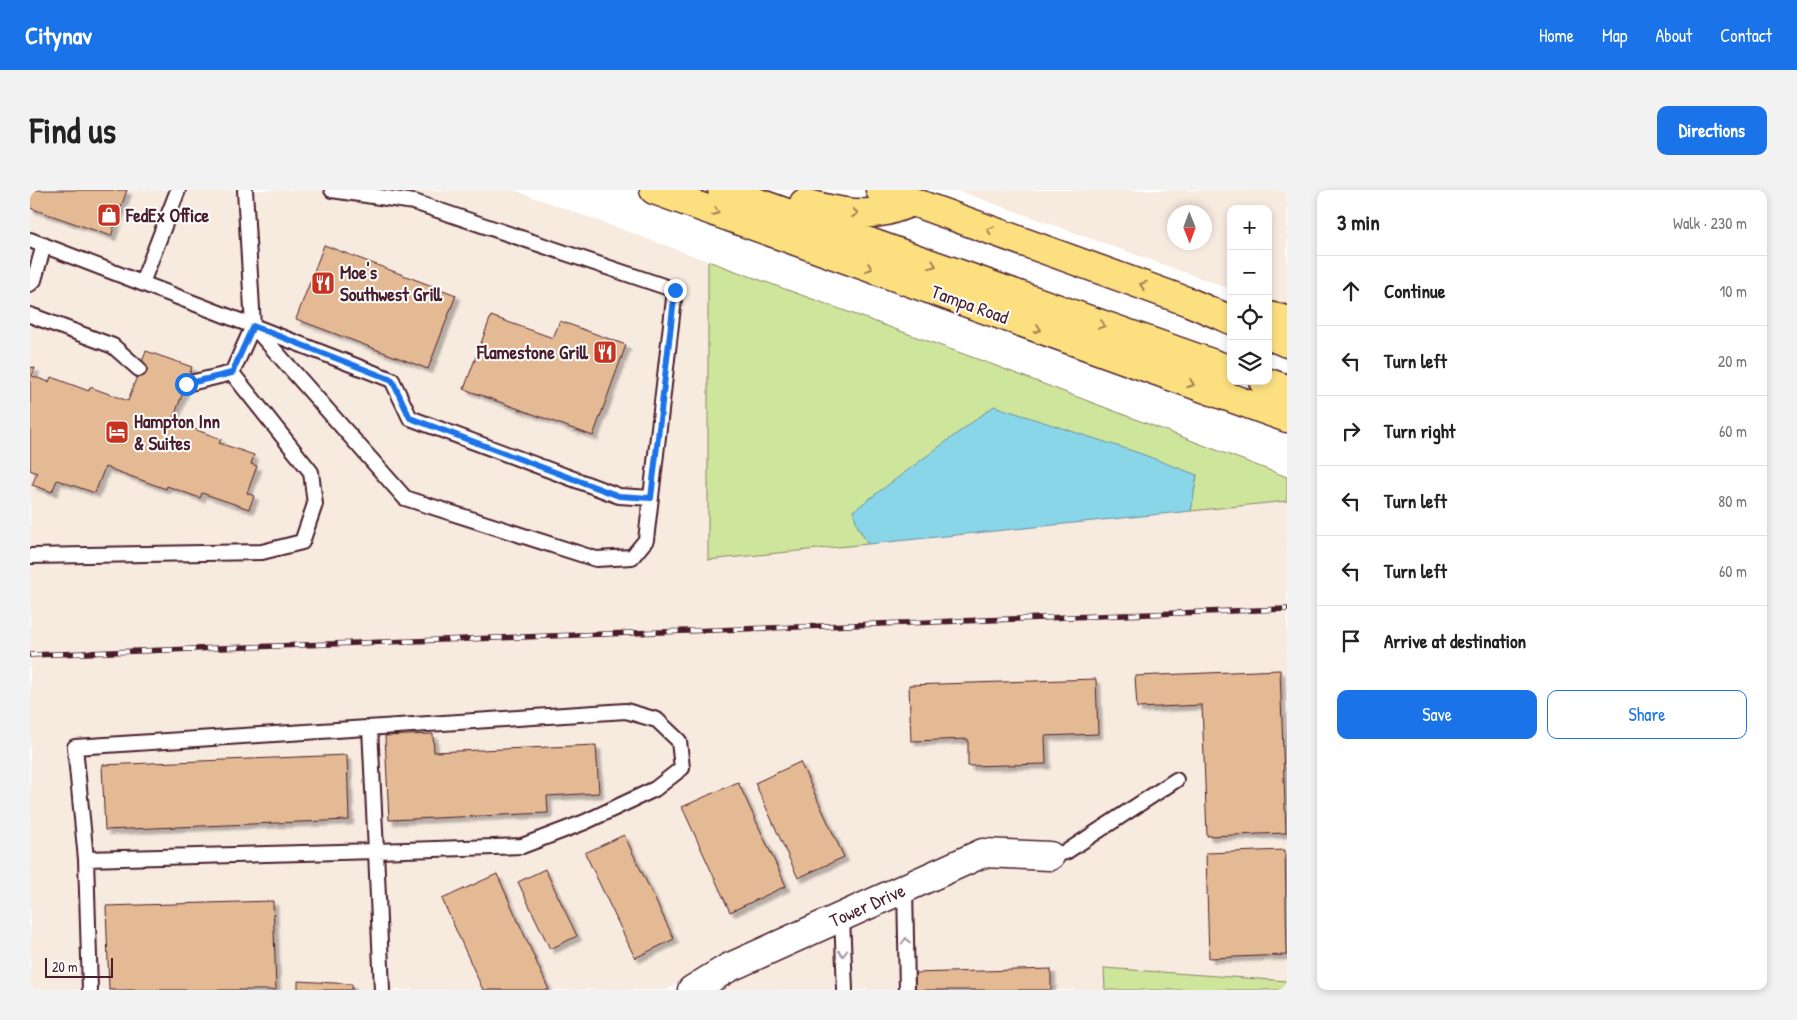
<!DOCTYPE html>
<meta charset="utf-8">
<style>
:root{--surface:#fff;--page:#f2f2f2;--text:#222;--muted:#767676;--line:#e0e0e0;--accent:#1a73e8}
body{margin:0;font-family:"Patrick Hand",sans-serif;background:var(--page);color:var(--text)}
.controls{position:absolute;right:15px;top:15px;display:grid;overflow:hidden;border-radius:10px;box-shadow:0 2px 8px #0003}
.controls button{width:45px;height:45px;display:grid;place-items:center;padding:0;border:0;border-bottom:1px solid var(--line);background:var(--surface);color:var(--text);font:25px sans-serif}
.compass{position:absolute;left:1137px;top:15px;width:45px;height:45px;border-radius:50%;background:var(--surface);box-shadow:0 2px 8px #0003;rotate:179deg}
.scale{position:absolute;left:15px;bottom:12px;width:68px;box-sizing:border-box;padding-left:5px;border:2px solid #4a1f2b;border-top:0;font-size:14px;line-height:18px;white-space:nowrap;color:#4a1f2b;-webkit-text-stroke:4px #fff;paint-order:stroke}
.stop{position:absolute;width:15px;height:15px;margin:-11px;border:4px solid #1a73e8;border-radius:50%;background:#fff}
.stop.end{background:#1a73e8;border-color:#fff;box-shadow:0 1px 5px #0008}
.list{margin:0;padding:0;list-style:none}
h2{display:flex;justify-content:space-between;align-items:center;height:65px;margin:0;padding:0 20px;font-size:21px}
h2 small{font-size:16px;font-weight:400;color:var(--muted)}
.list li{display:grid;grid-template-columns:32px 1fr auto;gap:15px;align-items:center;box-sizing:border-box;height:70px;padding:0 20px;border-top:1px solid var(--line)}
.list b{display:block;font-size:19px;white-space:nowrap}
.list em{font-size:16px;font-style:normal;color:var(--muted)}
.actions{display:flex;gap:10px;padding:15px 20px}
.actions a{flex:1;padding:11px 0;border:1px solid var(--accent);border-radius:10px;text-align:center;font-size:18px;color:var(--accent)}
.actions .main{background:var(--accent);color:#fff}
.icon{flex:none;width:28px;height:28px;fill:none;stroke:currentColor;stroke-width:2;stroke-linecap:round;stroke-linejoin:round}
.map{position:relative;flex:none;width:1257px;height:800px;overflow:hidden;border-radius:10px}
header{display:flex;align-items:center;gap:30px;box-sizing:border-box;height:70px;padding:0 25px;background:var(--accent);color:#fff}
header strong{font-size:24px}
nav{display:flex;gap:28px;margin-inline-start:auto;font-size:18px}
.intro{display:flex;align-items:center;justify-content:space-between;box-sizing:border-box;height:120px;padding:0 30px}
h1{margin:0;font-size:35px}
.button{padding:12px 22px;border-radius:10px;background:var(--accent);color:#fff;font-size:18px;font-weight:700}
main{display:flex;gap:30px;padding:0 30px}
aside{flex:1;background:var(--surface);border-radius:10px;box-shadow:0 2px 8px #0003}
.map>svg:first-child{display:block}
</style>
<header>
<strong>Citynav</strong>
<nav><a>Home</a><a>Map</a><a>About</a><a>Contact</a></nav>
</header>
<div class="intro"><h1>Find us</h1><a class="button">Directions</a></div>
<main>
<div class="map">
<svg width="1257" height="800" viewBox="0 0 1257 800">
<defs>
<filter id="shadow"><feDropShadow dx="4.5" dy="4.5" stdDeviation="1" flood-color="#0004"/></filter>
</defs>
<rect width="100%" height="100%" fill="#fff"/>
<filter id="ink" filterUnits="userSpaceOnUse"><feTurbulence type="fractalNoise" baseFrequency=".02" numOctaves="2"/><feDisplacementMap in="SourceGraphic" scale="10" xChannelSelector="R" yChannelSelector="G"/><feConvolveMatrix kernelMatrix="1 2 1 2 8 2 1 2 1" color-interpolation-filters="sRGB"/></filter>
<g filter="url(#ink)">
<path fill="#f7eadf" fill-rule="evenodd" d="M0 0H484L678 71 679 370 1257 311V791L1074 778 1075 800H686L703 789 955 676 1031 680 1032 654 954 650 694 765 637 800H0Z
M926 0H1257V117L1238 112V19H1201V99ZM1144 22H1174V52H1144Z"/>
<path fill="#cde69c" stroke="#8c8264" d="M678 71 961 174 1257 287V311L1161 321 1167 285 828 337 838 354 678 370Z
M1074 778 1257 791V800H1075Z"/>
<path fill="#89d6e9" stroke="#708d9d" d="M964 216 1109 263 1167 285 1161 321 838 354 828 337 823 321Z"/>
<path fill="#e4ba94" stroke="#4a1f2b" filter="url(#shadow)" d="M0 0H97L81 46 0 18Z
M294 55 426 105 398 179 266 129Z
M461 126 523 148 530 131 596 155 563 246 434 199Z
M116 161 162 177 144 227 157 232 156 236 191 249 189 253 224 265 221 274 227 276 217 303 224 306 219 319 172 303 170 308 137 296 136 299 75 277 65 303 27 290 22 302 2 295 7 283 0 280V177L5 178 2 186 19 192 21 187 59 201 60 197 98 211Z
M1250 480 1256 643 1177 646 1172 515 1107 518 1105 486Z
M1066 489 1068 544 1015 546 1016 574 938 576V549L881 551 879 495Z
M403 544 404 562 566 555 569 603 517 606 518 623 359 630 355 546Z
M317 565 319 630 75 640 72 575Z
M770 572 814 667 768 688 725 593Z
M708 592 756 696 700 722 652 617Z
M594 645 644 749 605 768 555 663Z
M1255 660 1257 765 1179 768 1176 663Z
M515 679 547 746 520 759 488 692Z
M467 684 519 800H453L412 709Z
M243 711 246 800H79L76 716Z
M1021 779V800H885V783Z
M268 791 322 794V800H268Z"/>
<g fill="none" stroke-linecap="round" stroke-linejoin="round">
<g stroke="#4a1f2b" stroke-width="18">
<path id="lane" d="M302 0 384 12 645 100 616 350 602 367 566 369 375 308 223 136 362 190 380 228 589 306 621 308
M0 50 223 136 215 0
M112 93 148 0
M0 94 4 90 14 55
M0 125 83 156 109 179
M156 194 202 183
M0 366 232 362 272 352 285 314 281 282 202 183 223 136
M1020 666 1036 662 1146 590
M56 669 45 557 596 521 627 530 649 551 652 578 625 599 555 632 492 656 346 661 340 538
M875 698 877 800
M812 727 815 800
M60 800 56 669 346 661 352 800"/>
</g>
<g stroke="#4a1f2b" stroke-width="31">
<path id="street" d="M662 800 698 778 953 663 1020 666"/>
</g>
<g stroke="#4a1f2b" stroke-width="31">
<path id="primary" d="M624 0 1257 228
M692 0 1201 180
M850 0 1159 112 1201 130
M774 13C801 20 828 27 856 21 865 19 874 15 883 12
M1238 126 1257 130
M1238 145 1257 153
M1233 191 1257 199"/>
</g>
<use href="#lane" stroke="#fff" stroke-width="14"/>
<use href="#street" stroke="#fff" stroke-width="28"/>
<use href="#primary" stroke="#fce080" stroke-width="28"/>
<g stroke="#4a1f2b" stroke-width="5.5">
<path id="rail" d="M0 465 1257 419"/>
</g>
<use href="#rail" stroke="#fff" stroke-width="4" stroke-dasharray="11" stroke-linecap="butt"/>
</g>
<defs><path id="oneway-chevron" d="M-2-3.5L2.5 0L-2 3.5" fill="none" stroke-width="1.6" stroke-linecap="round" stroke-linejoin="round" transform="scale(1.25)"/></defs>
<g stroke="#a38056">
<use href="#oneway-chevron" transform="translate(686 22) rotate(20)"/>
<use href="#oneway-chevron" transform="translate(825 23) rotate(4)"/>
<use href="#oneway-chevron" transform="translate(960 40) rotate(-160)"/>
<use href="#oneway-chevron" transform="translate(903 75) rotate(20)"/>
<use href="#oneway-chevron" transform="translate(839 78) rotate(20)"/>
<use href="#oneway-chevron" transform="translate(1113 95) rotate(-160)"/>
<use href="#oneway-chevron" transform="translate(1072 135) rotate(19)"/>
<use href="#oneway-chevron" transform="translate(1008 139) rotate(20)"/>
<use href="#oneway-chevron" transform="translate(1161 194) rotate(20)"/>
</g>
<g stroke="#ae9aa0">
<use href="#oneway-chevron" transform="translate(876 751) rotate(-91)"/>
<use href="#oneway-chevron" transform="translate(813 763) rotate(88)"/>
</g>
</g>
<g fill="none" stroke-linecap="round" stroke-linejoin="round" filter="url(#ink)">
<path stroke="#1a73e8" stroke-width="6" d="M156 194 202 183 223 136 362 190 380 228 589 306 621 308 645 100"/>
</g>
<defs>
<g id="shop-square" transform="scale(1.25)"><rect x="-9" y="-9" width="18" height="18" rx="4" fill="#c8321e" stroke="#fff"/><path d="M-5-2.5h2.3a2.7 3.5 0 0 1 5.4 0H5L5.5 6h-11ZM-1.5-2.5h3a1.5 2.3 0 0 0-3 0Z" fill="#fff"/></g>
<g id="restaurant-square" transform="scale(1.25)"><rect x="-9" y="-9" width="18" height="18" rx="4" fill="#c8321e" stroke="#fff"/><path d="M-5-6h1v4h1v-4h1v4h1v-4h1v5L-1.5 .5V6h-2V.5L-5-1ZM5-6V6H3V1.5H1.5Q1.5-4 5-6Z" fill="#fff"/></g>
<g id="hotel-square" transform="scale(1.25)"><rect x="-9" y="-9" width="18" height="18" rx="4" fill="#c8321e" stroke="#fff"/><path d="M-6-4.5h1.5V1H6V5H4.5V3h-9V5H-6ZM-4 0a1.8 1.8 0 1 1 3.6 0ZM.5 0V-2.5h3Q6-2.5 6 0Z" fill="#fff"/></g>
</defs>
<g fill-rule="evenodd">
<use href="#shop-square" x="79" y="25"/>
<use href="#restaurant-square" x="293" y="93"/>
<use href="#restaurant-square" x="575" y="162"/>
<use href="#hotel-square" x="87" y="242"/>
</g>
<g text-anchor="middle" stroke-width="4" stroke-linejoin="round" paint-order="stroke">
<g font-size="19" font-weight="bold" fill="#4a1f2b" stroke="#fff" text-anchor="start">
<text x="96" y="32">FedEx Office</text>
<text x="310" y="89">Moe's<tspan x="310" dy="22">Southwest Grill</tspan></text>
<text x="558" y="169" text-anchor="end">Flamestone Grill</text>
<text x="104" y="238">Hampton Inn<tspan x="104" dy="22">&amp; Suites</tspan></text>
</g>
<g font-size="19" fill="#4a1f2b" stroke="#fff">
<text transform="translate(940 114) rotate(20)" y="7">Tampa Road</text>
<text transform="translate(837 715) rotate(-24)" y="7">Tower Drive</text>
</g>
</g>
</svg>
<div class="controls">
<button>+</button>
<button>−</button>
<button><svg class="icon" aria-label="locate" viewBox="0 0 24 24"><circle cx="12" cy="12" r="6"/><path d="M12 2v4M12 18v4M2 12h4M18 12h4"/></svg></button>
<button><svg class="icon" aria-label="layers" viewBox="0 0 24 24"><path d="M12 4l9 5-9 5-9-5zM3 14l9 5 9-5"/></svg></button>
</div>
<svg class="compass" viewBox="-18 -18 36 36"><path d="M0-13l5 13h-10z" fill="#e53935"/><path d="M0 13l5-13h-10z" fill="#767676"/></svg>
<div class="scale">20 m</div>
<div class="stop" style="left:156px;top:194px"></div>
<div class="stop end" style="left:645px;top:100px"></div>
</div>
<aside>
<h2>3 min<small>Walk · 230 m</small></h2>
<ul class="list">
<li><svg class="icon" aria-label="ahead" viewBox="0 0 24 24"><path d="M12 20V5M6 11l6-6 6 6"/></svg><div><b>Continue</b></div><em>10 m</em></li>
<li><svg class="icon" aria-label="left" viewBox="0 0 24 24"><path d="M17 20v-9H6M10 6l-5 5 5 5"/></svg><div><b>Turn left</b></div><em>20 m</em></li>
<li><svg class="icon" aria-label="right" viewBox="0 0 24 24"><path d="M7 20v-9h11M14 6l5 5-5 5"/></svg><div><b>Turn right</b></div><em>60 m</em></li>
<li><svg class="icon" aria-label="left" viewBox="0 0 24 24"><path d="M17 20v-9H6M10 6l-5 5 5 5"/></svg><div><b>Turn left</b></div><em>80 m</em></li>
<li><svg class="icon" aria-label="left" viewBox="0 0 24 24"><path d="M17 20v-9H6M10 6l-5 5 5 5"/></svg><div><b>Turn left</b></div><em>60 m</em></li>
<li><svg class="icon" aria-label="arrive" viewBox="0 0 24 24"><path d="M6 21V4h12l-3 4 3 4H6"/></svg><div><b>Arrive at destination</b></div></li>
</ul>
<div class="actions"><a class="main">Save</a><a>Share</a></div>
</aside>
</main>
